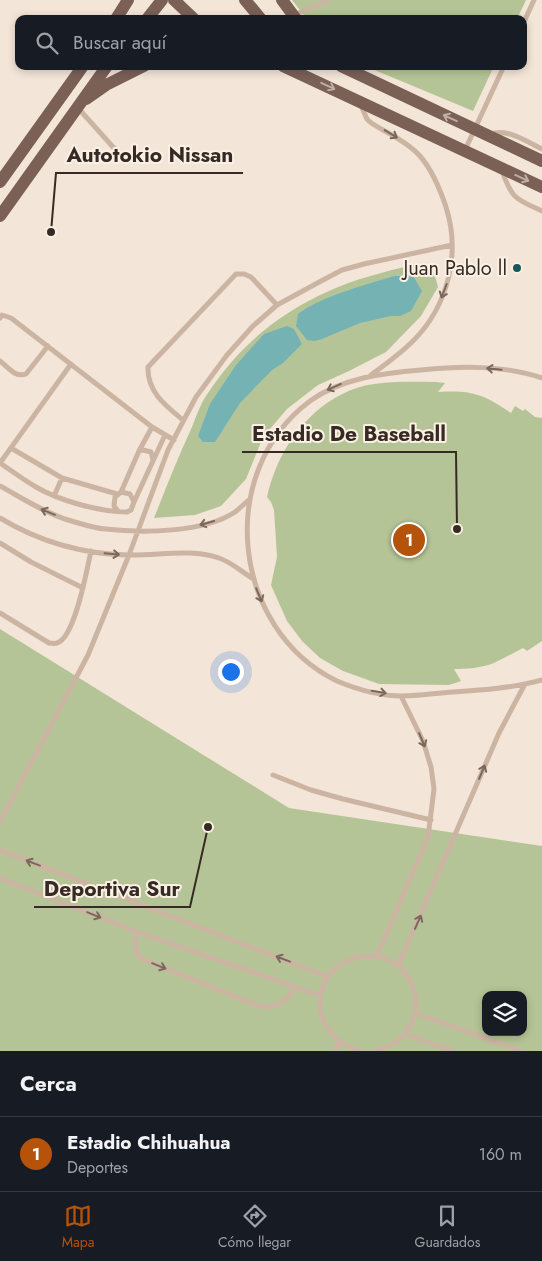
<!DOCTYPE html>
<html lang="es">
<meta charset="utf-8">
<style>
:root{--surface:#171b24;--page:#20242c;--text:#f1f3f6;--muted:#9ea1a6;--line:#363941;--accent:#b45309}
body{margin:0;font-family:Jost,sans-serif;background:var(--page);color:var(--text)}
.controls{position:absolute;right:15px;bottom:15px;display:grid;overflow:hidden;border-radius:10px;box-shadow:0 2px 8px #0003}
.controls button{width:45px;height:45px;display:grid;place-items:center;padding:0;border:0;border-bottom:1px solid var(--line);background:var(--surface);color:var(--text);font:25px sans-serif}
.you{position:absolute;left:230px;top:671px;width:18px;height:18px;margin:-12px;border:4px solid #fff;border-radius:50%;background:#1a73e8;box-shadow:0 0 0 8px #1a73e833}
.badge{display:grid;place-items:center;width:32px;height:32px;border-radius:50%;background:var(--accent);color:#fff;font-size:16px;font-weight:700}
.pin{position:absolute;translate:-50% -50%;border:2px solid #fff;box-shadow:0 1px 5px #0006}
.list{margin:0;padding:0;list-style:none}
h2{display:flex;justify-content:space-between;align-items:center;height:65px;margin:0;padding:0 20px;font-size:21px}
h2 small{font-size:16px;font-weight:400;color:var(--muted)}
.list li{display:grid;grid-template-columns:32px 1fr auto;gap:15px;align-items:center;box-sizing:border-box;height:75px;padding:0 20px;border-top:1px solid var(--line)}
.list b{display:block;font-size:19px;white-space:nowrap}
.list p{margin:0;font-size:16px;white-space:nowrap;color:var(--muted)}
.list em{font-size:16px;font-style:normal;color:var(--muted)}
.icon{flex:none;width:28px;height:28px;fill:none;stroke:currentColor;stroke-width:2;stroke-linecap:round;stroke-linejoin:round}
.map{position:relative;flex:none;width:542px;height:1051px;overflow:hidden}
.search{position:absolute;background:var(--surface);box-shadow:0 2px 8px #0003;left:15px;right:15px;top:15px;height:55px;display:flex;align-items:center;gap:12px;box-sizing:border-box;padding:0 18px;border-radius:10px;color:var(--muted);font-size:19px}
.sheet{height:140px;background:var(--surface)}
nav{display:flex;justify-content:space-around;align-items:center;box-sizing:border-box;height:70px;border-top:1px solid var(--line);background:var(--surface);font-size:14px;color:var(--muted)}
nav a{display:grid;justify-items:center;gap:2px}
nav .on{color:var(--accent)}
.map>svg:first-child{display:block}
</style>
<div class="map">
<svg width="542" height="1051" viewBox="0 0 542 1051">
<rect width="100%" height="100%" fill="#f3e5d7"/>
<path fill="#b5c496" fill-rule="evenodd" d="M292 0H526L517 19H307Z
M365 66H494L473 111Z
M412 265H432L438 287 421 316 386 352 349 371 318 385 287 409 263 437 246 479 221 506 195 515 154 518C166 488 178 457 192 427 196 417 200 405 206 396 237 348 277 314 329 291 355 279 384 272 412 265Z
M435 382 445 383 438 392C472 390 483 394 511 413L515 406 523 411 525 409 535 417 542 418V641L527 651 523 648C513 653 503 659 494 663 481 668 467 669 454 669L461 681 449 685 379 684 343 671 320 658 302 641 287 621 271 585 277 557 274 510 271 502 267 497C277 452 306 408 351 390 377 380 408 382 435 382Z
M0 629 289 808 542 846V1051H0ZM486 995H523V1032H486Z"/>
<path fill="#74b2b3" d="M394 276H413L422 291 411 311 400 316H391L360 323 322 339 314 341 307 340 296 326 298 314C322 296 365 285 394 276Z
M287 326 294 329 302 344 283 363 272 370 240 403 215 442H203L198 436 210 404 236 365 264 334Z"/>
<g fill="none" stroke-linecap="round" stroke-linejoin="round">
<path stroke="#ccb4a2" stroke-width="5" d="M294 15 329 0
M523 24 534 0
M361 105C363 110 365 115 367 119 371 124 378 127 383 130 396 137 410 145 420 156 433 171 440 189 446 207 461 254 448 306 413 341 400 354 386 364 371 375
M78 108 122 157
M491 134C508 128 527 142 542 149
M465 150 504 66
M502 171C512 199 516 199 542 211
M0 318 2 315 11 318 152 427 174 440
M0 361C8 367 15 378 26 374L48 346
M542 378C504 365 461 366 421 370 383 373 342 378 310 401 215 472 231 629 337 681 356 689 381 696 402 696 419 696 436 693 453 692 483 690 513 688 542 680
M183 420C166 406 147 392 148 367L236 274H244L251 277 277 305
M11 448 62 478 117 494
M139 451 143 450 151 452 153 460
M0 463C12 471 24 480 36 487 60 501 100 512 127 512L131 510 134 502 130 494 121 492 115 497 114 506 118 511
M0 463 71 364
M0 486C22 498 43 512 68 520 79 523 93 528 105 529 141 533 204 533 235 512 240 508 244 504 249 500
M121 492 139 451 152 427
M54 496 62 478
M134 502 165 435
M0 518C38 541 82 554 128 555 158 556 190 548 219 558 231 562 242 572 252 578
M0 543 31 562 83 588
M0 613 49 643C52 643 55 644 57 643 75 638 87 569 91 551
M273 775 311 790 343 799 431 820
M0 822 88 655 129 555 168 450 196 397 227 355 253 326 277 305 323 280 342 270 364 264 452 245
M0 850 328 977
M0 878 135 931 321 996
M135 931 136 952 142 959 259 1006C276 1010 287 1001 295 987
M377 956 428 837 434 789 431 767 423 741 401 696
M398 966 499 733 525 684
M415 1013 521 1051
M405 1034 452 1051
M336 1051 338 1041
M361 1051C332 1043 310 1016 324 984 330 972 342 961 355 958 417 941 444 1033 375 1051"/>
<path stroke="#7a6055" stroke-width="12" d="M174 0 194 19
M245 0 261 19
M282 0 296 19
M116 19 128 0
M147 19 162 0
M283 66 542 187
M341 66 542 161
M86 99 106 85 144 66
M0 182 83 66
M0 216 107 66"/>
</g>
<defs><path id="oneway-shaft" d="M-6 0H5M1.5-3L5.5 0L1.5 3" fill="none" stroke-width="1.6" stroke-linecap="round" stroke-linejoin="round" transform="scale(1.25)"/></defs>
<g stroke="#c1afa4">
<use href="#oneway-shaft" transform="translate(328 86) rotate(25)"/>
<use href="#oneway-shaft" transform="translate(450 118) rotate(-155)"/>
<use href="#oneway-shaft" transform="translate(522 178) rotate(24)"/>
</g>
<g stroke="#7a685d">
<use href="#oneway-shaft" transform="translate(391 134) rotate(31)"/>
<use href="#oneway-shaft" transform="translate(444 291) rotate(111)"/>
<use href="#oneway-shaft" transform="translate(494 369) rotate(-174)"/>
<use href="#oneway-shaft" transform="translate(334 387) rotate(156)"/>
<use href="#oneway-shaft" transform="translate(48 512) rotate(-158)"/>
<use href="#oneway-shaft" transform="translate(207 523) rotate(164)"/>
<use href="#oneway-shaft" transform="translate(112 554) rotate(5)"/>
<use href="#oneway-shaft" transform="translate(259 595) rotate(67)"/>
<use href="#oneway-shaft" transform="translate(379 692) rotate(10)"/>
<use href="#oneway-shaft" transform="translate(422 740) rotate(67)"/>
<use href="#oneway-shaft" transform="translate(482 772) rotate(-67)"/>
<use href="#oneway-shaft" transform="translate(33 863) rotate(-159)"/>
<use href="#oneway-shaft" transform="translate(94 915) rotate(22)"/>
<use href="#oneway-shaft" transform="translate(418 922) rotate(-66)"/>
<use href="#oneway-shaft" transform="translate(283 959) rotate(-159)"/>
<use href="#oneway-shaft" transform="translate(159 966) rotate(22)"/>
</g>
<circle fill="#17595b" stroke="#fbf0e4" stroke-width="2" cx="517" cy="268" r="5"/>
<g text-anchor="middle" stroke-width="4" stroke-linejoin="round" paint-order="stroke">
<g font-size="20" fill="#362a25" stroke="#fbf0e4" text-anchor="end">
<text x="507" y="275">Juan Pablo ll</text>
</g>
</g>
<path fill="none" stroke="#362a25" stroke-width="2" d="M51 232L56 173H243M457 529L456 452H242M208 827L190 907H34"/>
<g fill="#362a25" stroke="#fbf0e4" stroke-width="2">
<circle cx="51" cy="232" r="5"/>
<circle cx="457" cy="529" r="5"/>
<circle cx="208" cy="827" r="5"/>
</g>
<g font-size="21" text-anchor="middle" font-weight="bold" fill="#362a25" stroke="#fbf0e4" stroke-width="4" stroke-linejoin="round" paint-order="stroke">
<text x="150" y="162">Autotokio Nissan</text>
<text x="349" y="441">Estadio De Baseball</text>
<text x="112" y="896">Deportiva Sur</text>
</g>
</svg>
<div class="controls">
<button><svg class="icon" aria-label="layers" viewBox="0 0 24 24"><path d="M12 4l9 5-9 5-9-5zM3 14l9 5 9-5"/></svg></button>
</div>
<div class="you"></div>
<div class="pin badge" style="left:409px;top:540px">1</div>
<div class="search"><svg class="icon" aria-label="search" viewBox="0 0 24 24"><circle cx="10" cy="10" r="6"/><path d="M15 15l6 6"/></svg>Buscar aquí</div>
</div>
<section class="sheet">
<h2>Cerca<small></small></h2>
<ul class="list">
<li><span class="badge">1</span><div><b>Estadio Chihuahua</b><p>Deportes</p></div><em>160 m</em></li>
</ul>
</section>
<nav>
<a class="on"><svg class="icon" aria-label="map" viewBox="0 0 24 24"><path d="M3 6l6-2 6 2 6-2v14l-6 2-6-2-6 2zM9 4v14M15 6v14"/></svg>Mapa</a>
<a><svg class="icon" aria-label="directions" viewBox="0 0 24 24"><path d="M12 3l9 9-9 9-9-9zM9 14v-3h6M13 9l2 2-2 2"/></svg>Cómo llegar</a>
<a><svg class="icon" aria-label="saved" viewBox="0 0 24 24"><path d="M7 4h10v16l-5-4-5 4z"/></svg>Guardados</a>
</nav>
